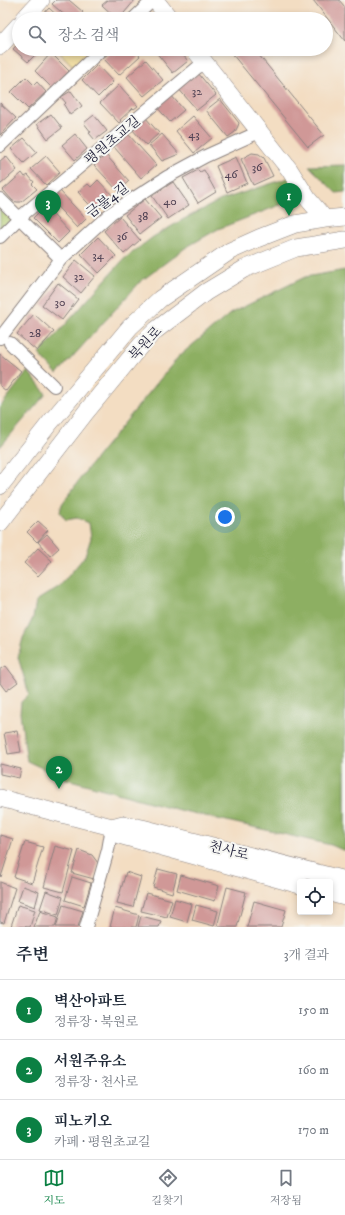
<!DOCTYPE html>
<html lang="ko">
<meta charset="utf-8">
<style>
:root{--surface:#fff;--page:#f6f6f7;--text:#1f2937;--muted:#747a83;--line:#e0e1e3;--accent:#0b8043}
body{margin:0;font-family:"IM FELL DW Pica","Noto Serif KR",serif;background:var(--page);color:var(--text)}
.controls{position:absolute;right:12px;bottom:12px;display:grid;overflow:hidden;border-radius:4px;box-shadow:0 2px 6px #0003}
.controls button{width:36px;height:36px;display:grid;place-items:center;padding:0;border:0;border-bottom:1px solid var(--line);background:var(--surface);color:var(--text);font:20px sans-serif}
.you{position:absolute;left:225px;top:517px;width:14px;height:14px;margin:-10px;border:3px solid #fff;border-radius:50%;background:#1a73e8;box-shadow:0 0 0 6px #1a73e833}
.badge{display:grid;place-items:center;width:26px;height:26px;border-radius:50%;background:var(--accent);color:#fff;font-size:13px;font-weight:700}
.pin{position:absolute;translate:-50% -33px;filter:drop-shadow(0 1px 2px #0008)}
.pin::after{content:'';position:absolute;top:21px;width:14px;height:12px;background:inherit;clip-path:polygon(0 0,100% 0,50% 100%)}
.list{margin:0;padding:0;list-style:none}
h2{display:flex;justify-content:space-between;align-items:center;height:52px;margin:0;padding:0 16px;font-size:17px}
h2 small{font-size:13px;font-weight:400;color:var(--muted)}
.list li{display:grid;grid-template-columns:26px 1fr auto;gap:12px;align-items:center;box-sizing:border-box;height:60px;padding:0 16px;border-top:1px solid var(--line)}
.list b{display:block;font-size:15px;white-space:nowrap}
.list p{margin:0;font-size:13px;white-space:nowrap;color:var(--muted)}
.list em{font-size:13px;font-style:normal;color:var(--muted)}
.icon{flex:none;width:22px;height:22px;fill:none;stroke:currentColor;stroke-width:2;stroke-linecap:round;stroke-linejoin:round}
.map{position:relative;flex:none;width:345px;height:927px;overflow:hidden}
.search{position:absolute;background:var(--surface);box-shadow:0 2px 6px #0003;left:12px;right:12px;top:12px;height:44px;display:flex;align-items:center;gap:10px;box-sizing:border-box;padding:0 14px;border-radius:22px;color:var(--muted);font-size:15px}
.sheet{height:232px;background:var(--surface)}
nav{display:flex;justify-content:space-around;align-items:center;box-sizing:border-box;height:56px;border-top:1px solid var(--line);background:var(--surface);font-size:11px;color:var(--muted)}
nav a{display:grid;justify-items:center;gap:2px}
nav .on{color:var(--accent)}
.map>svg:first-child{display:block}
</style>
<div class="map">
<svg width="345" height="927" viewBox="0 0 345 927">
<rect width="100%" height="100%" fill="#f6f6f2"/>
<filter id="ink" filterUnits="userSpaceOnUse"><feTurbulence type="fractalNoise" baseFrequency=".025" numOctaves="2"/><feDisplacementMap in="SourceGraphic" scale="8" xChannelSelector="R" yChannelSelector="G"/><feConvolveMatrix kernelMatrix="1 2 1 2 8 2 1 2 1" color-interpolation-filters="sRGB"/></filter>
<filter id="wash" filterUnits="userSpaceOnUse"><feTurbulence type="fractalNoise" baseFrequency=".012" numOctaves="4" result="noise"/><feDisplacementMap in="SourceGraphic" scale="16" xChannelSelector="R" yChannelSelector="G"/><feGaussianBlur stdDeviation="0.9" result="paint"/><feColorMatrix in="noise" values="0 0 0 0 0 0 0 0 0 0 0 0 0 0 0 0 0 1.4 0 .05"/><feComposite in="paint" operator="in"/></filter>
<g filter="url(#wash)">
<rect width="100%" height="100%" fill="#f3ddc2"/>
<path fill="#b2cb70" stroke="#6a7656" d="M0 206 15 221 0 236Z"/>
<path fill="#8daf62" stroke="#58684e" d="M345 165V192L336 193 309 166Z
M291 177 298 198 218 229 185 248 140 282 57 374 39 354 124 259 153 237 184 219 221 200Z
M345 270V851L331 845 179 810 63 778 27 761 20 713 21 702 29 694 18 657 23 638 33 618 36 601 60 586 85 556 91 538 89 523 77 518 66 520 60 512 62 504 87 469 179 356 231 313 305 277Z
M28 371 46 394 0 447V407Z"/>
<path fill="#eeda9e" stroke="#887e6c" d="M58 49H90L91 50 74 67 57 50Z"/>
<g id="blocks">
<path fill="#d09897" d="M56 0H69L83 12 77 19H69L52 4Z
M108 0H135L119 19H117L102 5Z
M313 0H339L345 7V41Z
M49 8 61 19H39Z
M19 42V49H41L28 62 13 49Z
M114 49H134L140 56 119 75 103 58Z
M157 49H178L188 61 173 73 155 51Z
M228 49H254L324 135 308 147Z
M51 53 69 71 52 88 35 71Z
M146 60 163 80 144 96 127 77Z
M97 65 113 82 98 97 82 80Z
M198 73 216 95 197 110 177 87Z
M26 77 34 85 37 82 46 92 28 109 11 92Z
M119 85 138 106 134 109 133 108 120 120 121 121 119 123 100 103Z
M71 91 82 106 70 115 64 105 66 103 61 97Z
M170 94 184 110 170 122 156 106Z
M220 99 239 123 238 126 235 132 228 137 206 110Z
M0 103 16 118 0 135Z
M51 114 62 128 48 139 37 124Z
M94 115 107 131 95 140 89 133 91 132 84 123Z
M193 116 212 138 194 153 176 131Z
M145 117 159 133 146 145 132 129Z
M75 134 87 149 75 160 62 145Z
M128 134 156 165 141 178 114 147Z
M162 134 179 154 162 161 149 145Z
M24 138 37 152 24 163 11 149Z
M252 153 259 154 264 158 273 176 253 185 241 159Z
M106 155 129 181 118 191 94 165Z
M6 156 17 170 0 185V161Z
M46 156 60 172 46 185 31 169Z
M236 157 247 183 227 192 216 166Z
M198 170 200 172 204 170 216 192 198 203 183 178Z
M22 173 25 177 28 175 34 182 32 184 37 189 21 202H17L13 201 3 190Z
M98 180 113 196 96 212 78 192 88 184 91 187Z
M173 182 189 205 168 219 152 196Z
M60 191 86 219 77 228 51 200Z
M145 199 161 218 140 234 125 215Z
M45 206 69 232 58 243 33 218Z
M120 217 140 240 124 254 104 231Z
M98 237 116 256 99 273 81 254Z
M76 260 95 276 81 293 63 277Z
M58 283 78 299 62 320 42 305Z
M34 314 54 332 37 351 17 334Z
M0 354 21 371 6 391 0 386Z
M38 521 48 530 37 542 27 532Z
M47 534 59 548 50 556 38 542Z
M38 548 52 561 38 576 24 563Z
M6 666 18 682 6 691 0 683V670Z
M17 731 21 752 8 754 4 733Z
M0 764 21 769 19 778 0 774Z
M0 835 13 839 1 877 0 876Z
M25 842 43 847 32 883 14 877Z
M55 846 74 851 63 892 44 887Z
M79 850 92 855 98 863 94 879 72 873Z
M158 869 177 874 172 893 153 887Z
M126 872 141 877 133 907 117 903Z
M181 875 219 886 215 901 177 890Z
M72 877 91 883 84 906 65 900Z
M0 882 15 888 4 923 0 922Z
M23 886 39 892 35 907 18 901Z
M227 887 246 892 237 927H217Z
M46 891 63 897 58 915 40 909Z
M146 893 172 900 167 917 141 911Z
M175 899 192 904 187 922 170 917Z
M254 901 286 910 281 927H247Z
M18 905 35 910 30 927 11 926Z
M63 905 83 911 78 927H56Z
M196 905 218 911 214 926 192 920Z
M115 908 139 915 136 927H110Z
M40 911 58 917 55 927H34Z
M141 916 161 921 159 927H138Z"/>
</g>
</g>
<g filter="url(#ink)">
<use href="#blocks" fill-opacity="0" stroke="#8a807e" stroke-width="1"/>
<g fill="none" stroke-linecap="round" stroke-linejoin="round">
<g stroke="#8a807e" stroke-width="14">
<path id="street" d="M133 19 153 0
M0 146 102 49
M0 199 61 259
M0 237 19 218 204 62
M0 338 61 259 111 213 167 177 206 156 259 132
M10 343 54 386
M86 927 108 850 112 827"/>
</g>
<g stroke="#8a807e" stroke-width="18">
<path id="secondary" d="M155 0 170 19
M24 19 41 0
M0 46 19 25
M194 49 289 169 308 199 325 219
M0 486 49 424 130 327 160 299 230 251 259 238 295 224 325 219 345 217
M0 523 86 412 141 345 156 330 206 292 244 269 296 248 345 240
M0 798 112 827 123 824 142 828 345 880
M112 827 119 835 300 885
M330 893 345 897"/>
</g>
<use href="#street" stroke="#fff" stroke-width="12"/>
<use href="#secondary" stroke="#fff" stroke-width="17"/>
</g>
</g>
<g text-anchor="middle" stroke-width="4" stroke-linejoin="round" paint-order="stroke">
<g font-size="12" fill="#4e4052">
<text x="197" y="95">32</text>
<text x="194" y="138">43</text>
<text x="257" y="171">36</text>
<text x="231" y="178">46</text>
<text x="170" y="205">40</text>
<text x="143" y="220">38</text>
<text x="122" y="240">36</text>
<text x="98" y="259">34</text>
<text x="79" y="280">32</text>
<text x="60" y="306">30</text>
<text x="35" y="337">28</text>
</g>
<g font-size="14" fill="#22223b" stroke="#f6f6f2">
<text transform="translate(112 140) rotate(-40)" y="5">평원초교길</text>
<text transform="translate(107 200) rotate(-37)" y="5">금불4길</text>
<text transform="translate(145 343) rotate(-47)" y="5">북원로</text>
<text transform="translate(229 850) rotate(14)" y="5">천사로</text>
</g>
</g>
</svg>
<div class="controls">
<button><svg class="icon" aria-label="locate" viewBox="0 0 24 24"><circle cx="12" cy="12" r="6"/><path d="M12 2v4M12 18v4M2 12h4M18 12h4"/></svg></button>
</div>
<div class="you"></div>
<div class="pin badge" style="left:289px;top:216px">1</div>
<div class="pin badge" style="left:59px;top:789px">2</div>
<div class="pin badge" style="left:48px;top:223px">3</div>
<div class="search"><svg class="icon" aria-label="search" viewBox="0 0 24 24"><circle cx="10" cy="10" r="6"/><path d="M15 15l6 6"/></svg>장소 검색</div>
</div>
<section class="sheet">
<h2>주변<small>3개 결과</small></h2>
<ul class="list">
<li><span class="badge">1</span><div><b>벽산아파트</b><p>정류장 · 북원로</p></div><em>150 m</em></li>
<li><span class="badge">2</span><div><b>서원주유소</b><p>정류장 · 천사로</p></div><em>160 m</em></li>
<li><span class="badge">3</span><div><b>피노키오</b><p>카페 · 평원초교길</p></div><em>170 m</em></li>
</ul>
</section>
<nav>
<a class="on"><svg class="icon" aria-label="map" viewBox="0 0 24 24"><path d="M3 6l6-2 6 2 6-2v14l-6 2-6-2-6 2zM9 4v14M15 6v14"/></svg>지도</a>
<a><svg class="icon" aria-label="directions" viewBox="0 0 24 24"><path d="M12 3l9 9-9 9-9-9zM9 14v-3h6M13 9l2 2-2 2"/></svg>길찾기</a>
<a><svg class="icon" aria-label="saved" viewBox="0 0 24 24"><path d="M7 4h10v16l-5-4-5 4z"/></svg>저장됨</a>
</nav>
